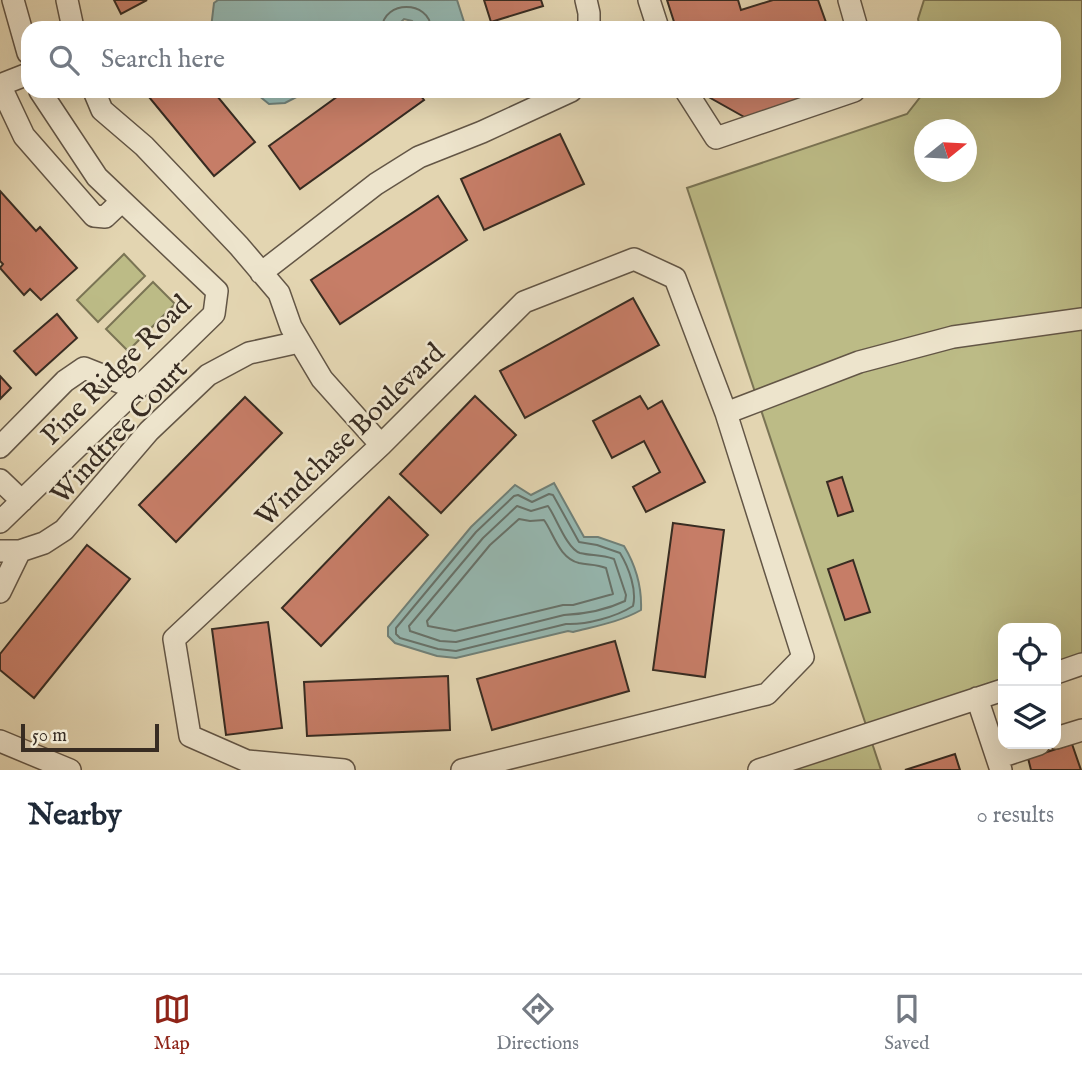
<!DOCTYPE html>
<style>
:root{--surface:#fff;--page:#f2f2f3;--text:#1f2937;--muted:#747a83;--line:#e0e1e3;--accent:#8f2418}
body{margin:0;font-family:"IM FELL English",serif;background:var(--page);color:var(--text)}
.controls{position:absolute;right:21px;bottom:21px;display:grid;overflow:hidden;border-radius:14px;box-shadow:0 7px 28px #0002}
.controls button{width:63px;height:63px;display:grid;place-items:center;padding:0;border:0;border-bottom:2px solid var(--line);background:var(--surface);color:var(--text);font:35px sans-serif}
.compass{position:absolute;left:914px;top:119px;width:63px;height:63px;border-radius:50%;background:var(--surface);box-shadow:0 7px 28px #0002;rotate:72deg}
.scale{position:absolute;left:21px;bottom:18px;width:138px;box-sizing:border-box;padding-left:7px;border:4px solid #382c22;border-top:0;font-size:19px;line-height:24px;white-space:nowrap;color:#382c22;-webkit-text-stroke:5px #ede4cc;paint-order:stroke}
.list{margin:0;padding:0;list-style:none}
h2{display:flex;justify-content:space-between;align-items:center;height:91px;margin:0;padding:0 28px;font-size:30px}
h2 small{font-size:23px;font-weight:400;color:var(--muted)}
.icon{flex:none;width:38px;height:38px;fill:none;stroke:currentColor;stroke-width:2;stroke-linecap:round;stroke-linejoin:round}
.map{position:relative;flex:none;width:1082px;height:770px;overflow:hidden}
.search{position:absolute;background:var(--surface);box-shadow:0 7px 28px #0002;left:21px;right:21px;top:21px;height:77px;display:flex;align-items:center;gap:18px;box-sizing:border-box;padding:0 24px;border-radius:21px;color:var(--muted);font-size:26px}
.sheet{height:203px;background:var(--surface)}
nav{display:flex;justify-content:space-around;align-items:center;box-sizing:border-box;height:98px;border-top:2px solid var(--line);background:var(--surface);font-size:19px;color:var(--muted)}
nav a{display:grid;justify-items:center;gap:4px}
nav .on{color:var(--accent)}
.map>svg:first-child{display:block}
</style>
<div class="map">
<svg width="1082" height="770" viewBox="0 0 1082 770">
<rect width="100%" height="100%" fill="#e3d5b1"/>
<filter id="stains"><feTurbulence type="fractalNoise" baseFrequency=".00286" numOctaves="4"/><feColorMatrix values="0 0 0 0 .2 0 0 0 0 .09 0 0 0 0 .02 0 0 0 .5 -.17"/></filter>
<radialGradient id="worn" r=".72"><stop offset=".6" stop-color="#630" stop-opacity="0"/><stop offset="1" stop-color="#630" stop-opacity=".3"/></radialGradient>
<path fill="#bcbb86" stroke="#7a7454" stroke-width="2" fill-rule="evenodd" d="M924 0H1082V309L755 392 687 188 907 114 925 91H1054V28H920L918 19ZM925 130H967V172H925Z
M124 254 145 276 98 322 77 300Z
M153 282 175 304 128 351 106 329Z
M1082 328V654L1056 663V628H1003V680L866 725 761 410 862 371 959 346Z
M872 743 881 770H790Z"/>
<path fill="#96b8b1" stroke="#708078" stroke-width="2" d="M218 0H457L466 28H417L412 21 404 19 395 28H211L214 3Z
M253 91H308L285 103 269 104Z
M554 483 584 537H598L624 546C636 566 642 587 641 610 620 622 596 626 573 632L568 631 456 658 437 656 395 643 388 636V627L471 527 515 485 531 495Z"/>
<g fill="none" stroke-linecap="round" stroke-linejoin="round">
<path stroke="#67726a" stroke-width="2" d="M382 28C384 0 429 0 431 28
M549 494 553 495 579 542 597 545 620 553C629 568 637 590 633 606 616 617 586 625 566 624L456 651 438 649 400 638 396 634V628L476 532 514 496 518 495 532 502Z
M517 506 531 511 548 506C556 517 567 549 580 553 592 556 600 554 614 559L626 595 625 601C606 610 584 614 564 615L456 642 440 641 410 631 409 626 483 538Z
M519 519 530 521 544 520C554 534 559 558 579 563 588 565 597 564 606 568L613 594 573 605H563L455 631 428 626 427 621 490 545Z"/>
</g>
<path fill="#c67d67" stroke="#382c22" stroke-width="2" d="M114 0H147L121 14Z
M484 0H541L543 6 491 22Z
M667 0H738L741 10 773 0H818L828 28H676Z
M144 91H213L255 142 214 176Z
M345 91H417L424 100 300 189 269 146Z
M698 91H823L746 118Z
M560 134 584 184 484 230 461 179Z
M0 191 36 231 40 227 77 268 41 300 30 289 24 295 0 268 3 264 0 261Z
M438 196 467 240 340 324 311 280Z
M633 298 659 345 525 418 500 371Z
M57 314 77 338 36 375 14 351Z
M0 376 11 388 0 399Z
M475 396 516 435 441 513 400 474Z
M640 396 648 409 662 401 705 482 646 512 633 487 660 472 644 441 612 458 593 421Z
M245 397 282 433 176 542 139 505Z
M842 477 853 511 838 516 827 482Z
M389 497 428 535 321 646 282 608Z
M673 523 724 530 705 677 653 670Z
M87 545 130 579 34 698 0 670V654Z
M853 560 870 612 845 620 828 569Z
M268 622 282 728 226 735 212 629Z
M615 641 629 691 492 730 477 679Z
M448 676 450 730 307 736 304 682Z
M1072 744 1081 770H1031L1028 758Z
M955 754 960 770H905Z"/>
<g fill="none" stroke-linecap="round" stroke-linejoin="round">
<g stroke="#635646" stroke-width="24">
<path id="minor" d="M13 0 28 53
M67 0 73 28
M586 0 589 13V28
M649 0 658 28
M849 0 857 28
M0 85 24 136 94 216 105 217 122 201
M0 85 28 74
M94 91 102 110 144 146 239 246 279 293 291 327 322 379 381 445
M686 91 716 138 854 91
M261 273 376 184 419 157 482 132 571 91
M726 413 859 362 953 337 1082 319
M0 447 65 381 84 368 137 389
M0 480 22 501
M0 522 214 314 217 291 97 177 40 91
M0 551H20L44 543 64 530 149 431 208 375 249 353 299 342
M0 592 20 551
M1056 673 1082 664
M977 698 1001 770
M1056 738 1082 730
M0 741 70 770
M997 758 1039 744
M344 770 247 761 190 736 174 639 381 445 524 302 634 259 675 278 726 413 803 657 767 694 462 770
M759 770 1003 690"/>
</g>
<use href="#minor" stroke="#ede4cc" stroke-width="21"/>
</g>
<g text-anchor="middle" stroke-width="5" stroke-linejoin="round" paint-order="stroke">
<g font-size="28" fill="#382c22" stroke="#ede4cc">
<text transform="translate(115 369) rotate(-45)" y="10">Pine Ridge Road</text>
<text transform="translate(118 431) rotate(-47)" y="10">Windtree Court</text>
<text transform="translate(349 434) rotate(-44)" y="10">Windchase Boulevard</text>
</g>
</g>
<rect width="100%" height="100%" filter="url(#stains)"/>
<rect width="100%" height="100%" fill="url(#worn)"/>
</svg>
<div class="controls">
<button><svg class="icon" aria-label="locate" viewBox="0 0 24 24"><circle cx="12" cy="12" r="6"/><path d="M12 2v4M12 18v4M2 12h4M18 12h4"/></svg></button>
<button><svg class="icon" aria-label="layers" viewBox="0 0 24 24"><path d="M12 4l9 5-9 5-9-5zM3 14l9 5 9-5"/></svg></button>
</div>
<svg class="compass" viewBox="-18 -18 36 36"><path d="M0-13l5 13h-10z" fill="#e53935"/><path d="M0 13l5-13h-10z" fill="#747a83"/></svg>
<div class="scale">50 m</div>
<div class="search"><svg class="icon" aria-label="search" viewBox="0 0 24 24"><circle cx="10" cy="10" r="6"/><path d="M15 15l6 6"/></svg>Search here</div>
</div>
<section class="sheet">
<h2>Nearby<small>0 results</small></h2>
<ul class="list">
</ul>
</section>
<nav>
<a class="on"><svg class="icon" aria-label="map" viewBox="0 0 24 24"><path d="M3 6l6-2 6 2 6-2v14l-6 2-6-2-6 2zM9 4v14M15 6v14"/></svg>Map</a>
<a><svg class="icon" aria-label="directions" viewBox="0 0 24 24"><path d="M12 3l9 9-9 9-9-9zM9 14v-3h6M13 9l2 2-2 2"/></svg>Directions</a>
<a><svg class="icon" aria-label="saved" viewBox="0 0 24 24"><path d="M7 4h10v16l-5-4-5 4z"/></svg>Saved</a>
</nav>
